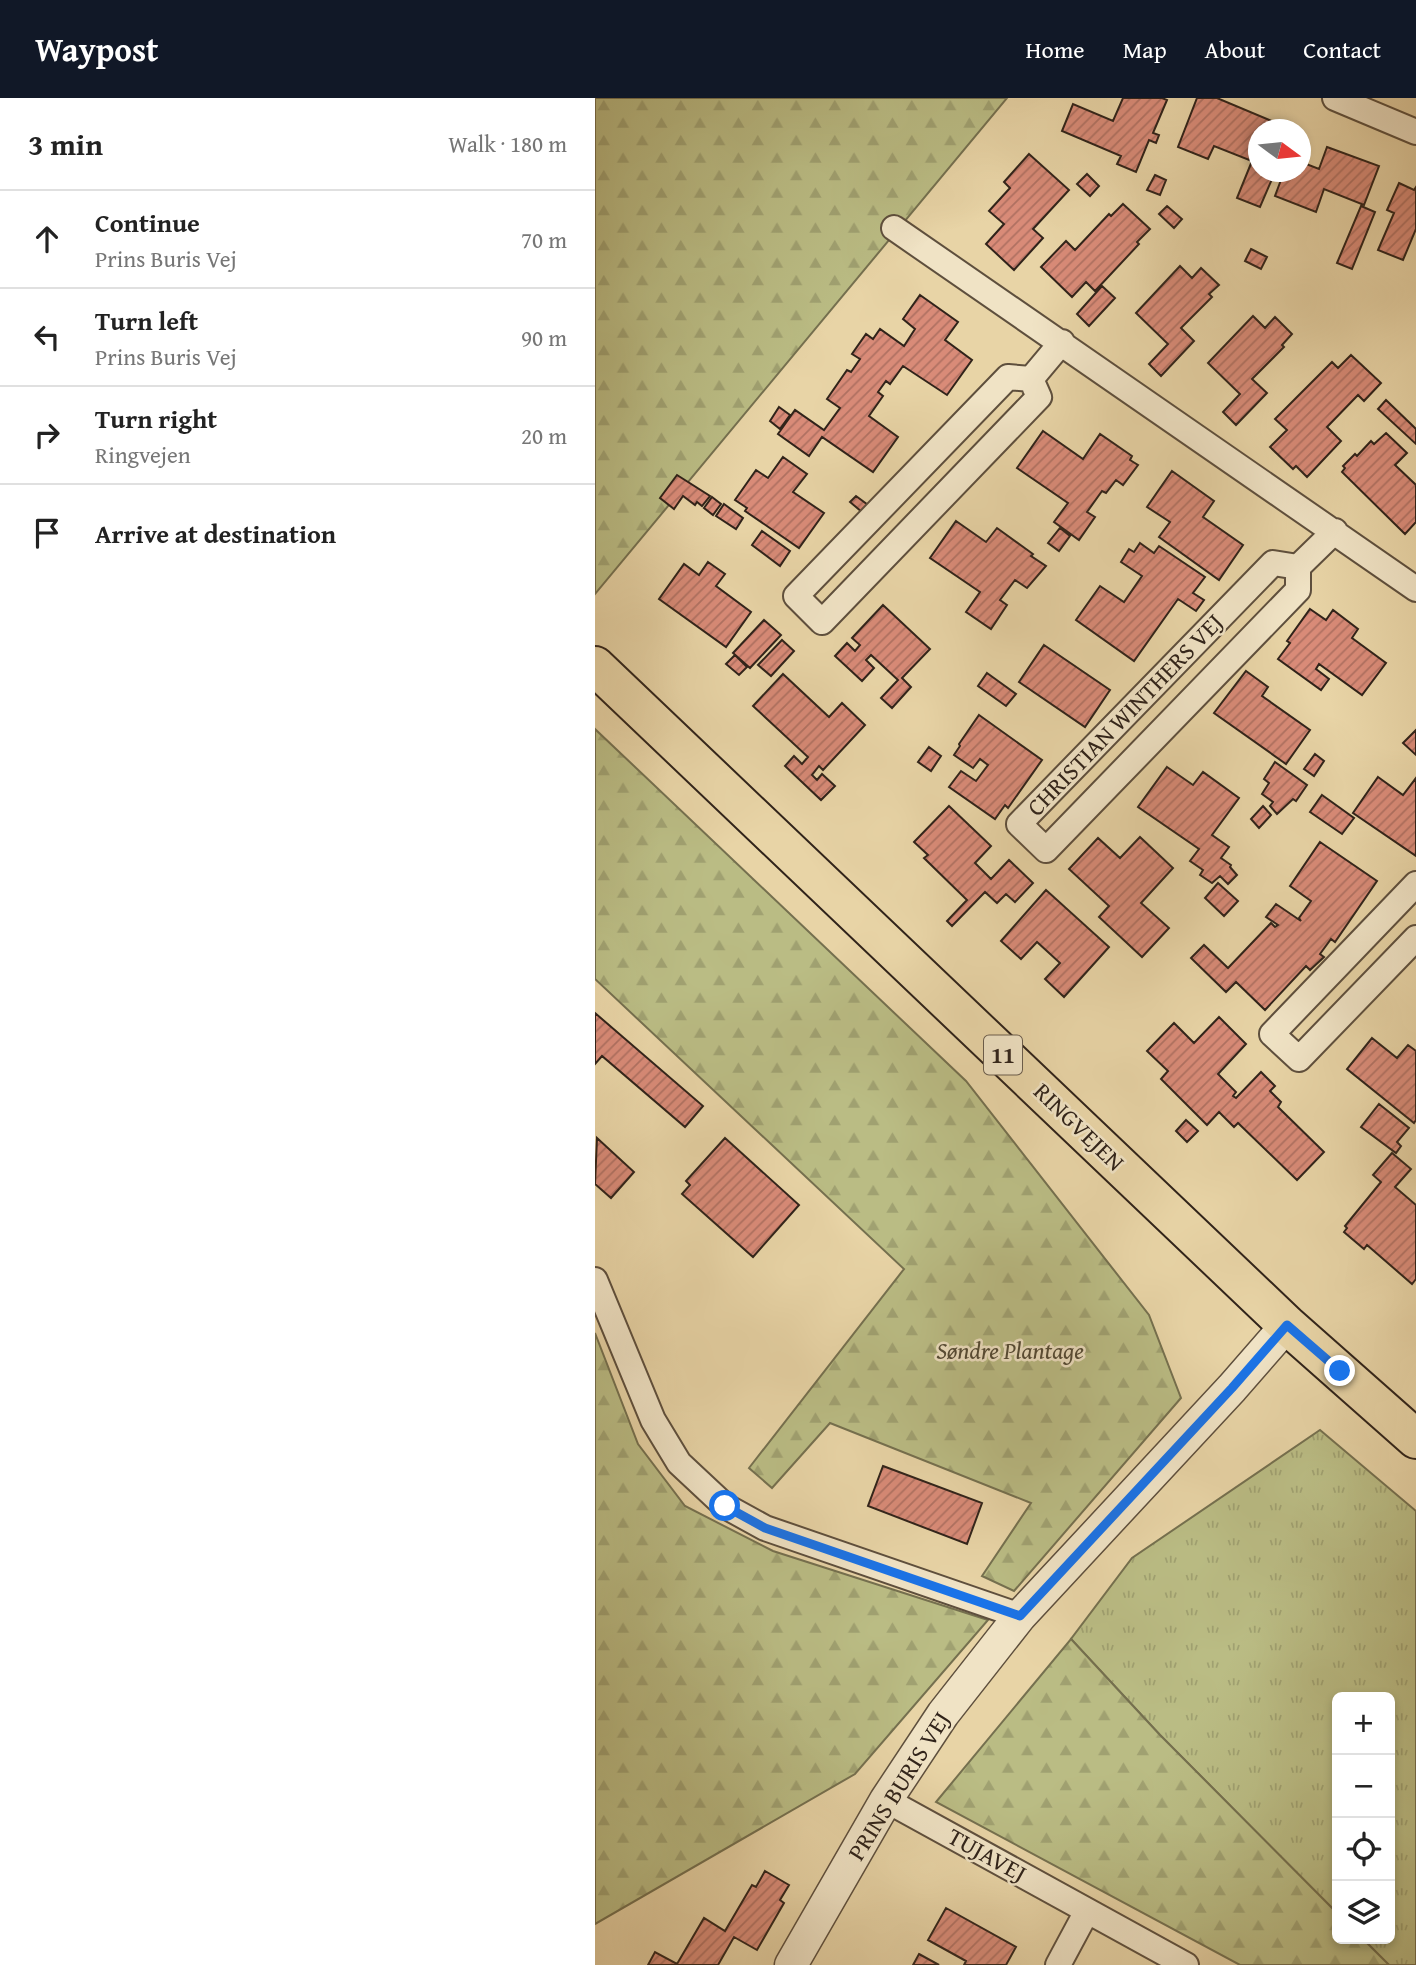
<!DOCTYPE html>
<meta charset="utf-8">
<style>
:root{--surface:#fff;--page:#f6f6f6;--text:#222;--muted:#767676;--line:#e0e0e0;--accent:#111827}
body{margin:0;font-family:"Gentium Book Plus",serif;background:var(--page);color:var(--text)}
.controls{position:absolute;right:21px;bottom:21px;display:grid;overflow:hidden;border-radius:10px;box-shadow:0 4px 10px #0003}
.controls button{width:63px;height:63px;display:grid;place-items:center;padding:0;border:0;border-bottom:2px solid var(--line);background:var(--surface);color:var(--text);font:35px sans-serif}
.compass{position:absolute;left:653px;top:21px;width:63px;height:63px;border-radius:50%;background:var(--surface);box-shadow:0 4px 10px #0003;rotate:105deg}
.stop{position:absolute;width:21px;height:21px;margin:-16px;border:5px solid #1a73e8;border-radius:50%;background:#fff}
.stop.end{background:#1a73e8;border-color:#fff;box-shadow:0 2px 7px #0008}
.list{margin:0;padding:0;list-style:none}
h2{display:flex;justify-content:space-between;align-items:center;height:91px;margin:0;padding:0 28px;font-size:30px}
h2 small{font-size:23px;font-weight:400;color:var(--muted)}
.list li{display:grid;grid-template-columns:46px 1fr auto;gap:21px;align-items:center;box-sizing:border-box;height:98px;padding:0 28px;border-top:2px solid var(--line)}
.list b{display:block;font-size:26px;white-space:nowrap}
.list p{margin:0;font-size:23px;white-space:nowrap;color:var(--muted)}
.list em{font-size:23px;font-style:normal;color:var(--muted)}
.icon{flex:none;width:38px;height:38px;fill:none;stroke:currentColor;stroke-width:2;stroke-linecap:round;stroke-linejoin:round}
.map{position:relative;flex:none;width:821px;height:1867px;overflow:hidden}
header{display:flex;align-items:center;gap:42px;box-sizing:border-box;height:98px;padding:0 35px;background:var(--accent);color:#fff}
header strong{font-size:33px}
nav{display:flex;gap:38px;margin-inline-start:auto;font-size:24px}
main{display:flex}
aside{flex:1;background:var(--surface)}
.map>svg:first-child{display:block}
</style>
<header>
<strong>Waypost</strong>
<nav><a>Home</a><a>Map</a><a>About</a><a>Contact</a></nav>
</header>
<main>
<aside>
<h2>3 min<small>Walk · 180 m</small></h2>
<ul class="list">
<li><svg class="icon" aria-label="ahead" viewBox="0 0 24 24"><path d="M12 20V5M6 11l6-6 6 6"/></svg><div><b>Continue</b><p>Prins Buris Vej</p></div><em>70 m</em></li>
<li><svg class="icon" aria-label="left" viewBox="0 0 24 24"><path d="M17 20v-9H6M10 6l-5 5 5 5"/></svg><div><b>Turn left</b><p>Prins Buris Vej</p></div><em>90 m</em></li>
<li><svg class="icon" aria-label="right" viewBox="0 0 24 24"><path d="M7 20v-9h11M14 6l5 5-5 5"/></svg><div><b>Turn right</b><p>Ringvejen</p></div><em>20 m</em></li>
<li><svg class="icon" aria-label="arrive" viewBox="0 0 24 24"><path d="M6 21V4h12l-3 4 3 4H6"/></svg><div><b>Arrive at destination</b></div></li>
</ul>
</aside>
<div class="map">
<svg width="821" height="1867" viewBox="0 0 821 1867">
<defs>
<pattern id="grass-tufts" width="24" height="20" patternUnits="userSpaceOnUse" patternTransform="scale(1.75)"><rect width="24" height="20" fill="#babc84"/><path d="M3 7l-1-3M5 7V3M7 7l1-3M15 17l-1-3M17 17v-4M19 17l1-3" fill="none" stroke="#a0a171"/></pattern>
<pattern id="forest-firs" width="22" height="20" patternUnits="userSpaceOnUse" patternTransform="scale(1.75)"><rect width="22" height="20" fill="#babc84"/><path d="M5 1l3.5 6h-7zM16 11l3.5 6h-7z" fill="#a0a171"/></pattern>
<pattern id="building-hatch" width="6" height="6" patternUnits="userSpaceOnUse" patternTransform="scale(1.75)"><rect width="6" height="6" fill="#d98b78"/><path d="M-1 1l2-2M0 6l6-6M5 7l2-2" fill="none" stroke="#b07162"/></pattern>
</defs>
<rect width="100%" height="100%" fill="#e8d4a6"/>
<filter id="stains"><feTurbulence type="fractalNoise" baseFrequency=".00286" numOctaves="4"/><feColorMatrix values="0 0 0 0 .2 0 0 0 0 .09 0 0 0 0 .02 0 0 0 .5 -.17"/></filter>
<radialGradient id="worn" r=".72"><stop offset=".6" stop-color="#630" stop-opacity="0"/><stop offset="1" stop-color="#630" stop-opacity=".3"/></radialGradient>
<path fill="url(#grass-tufts)" stroke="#75704f" stroke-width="2" d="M725 1332 821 1413V1867H794L768 1841H795V1599H742V1815L565 1637 476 1541 537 1460Z"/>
<path fill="url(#forest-firs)" stroke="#75704f" stroke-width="2" d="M0 0H412L0 496Z
M0 631 371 983 554 1217 586 1300 419 1493 387 1478 436 1405 235 1325 177 1390 154 1370 309 1171 0 881Z
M0 1235 43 1346 90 1408 178 1453 393 1522 260 1676 0 1826Z
M476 1541 565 1637 742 1815V1841H768L794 1867H645L341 1704Z"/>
<path fill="url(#building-hatch)" stroke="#30231a" stroke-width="2" d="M528 0H567L572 2 558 35 564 37 561 45 554 42 541 74 522 66 526 58 467 33 478 6 518 23Z
M602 0H622L679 24 676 32H664V74H680L665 109 642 100 657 63 619 48 613 61 583 49Z
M732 49 784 68 769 107 729 91 721 114 680 98 689 74H706V64L724 71Z
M434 56 474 92 438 131 448 140 419 172 391 146 409 126 394 113 415 90 409 84Z
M492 76 504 88 495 98 482 86Z
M560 77 571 82 565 97 552 92Z
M804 85 819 92 821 89V131L808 162 783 152 799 115 792 112Z
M528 106 555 131 542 144 544 146 500 193 491 184 477 199 446 169 471 143 480 152 514 116 516 118Z
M572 108 587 121 579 130 564 116Z
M766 108 780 114 757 171 742 165Z
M656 151 672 159 666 171 650 163Z
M585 168 597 180 606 170 624 187 614 196 617 199 586 230 599 243 566 278 554 266 573 246 541 215Z
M507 188 520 200 494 228 482 216Z
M325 197 363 224 350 242 377 262 352 297 308 268 295 286 291 283 283 294 288 298 274 318 303 339 278 374 227 339 214 358 183 336 200 312 229 332 245 310 232 301 252 272 256 274 265 261 257 256 271 236 278 241 285 231 309 248 320 231 308 221Z
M658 218 670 230 680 219 697 236 687 247 689 249 657 281 672 295 641 327 628 314 645 296 613 265Z
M756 257 786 285 769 303 763 297 732 329 746 343 712 379 701 368 698 371 675 349 692 332 680 321 737 264 743 270Z
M791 302 821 331V346L783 311Z
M184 309 195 317 185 331 175 323Z
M448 333 488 361 505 336 537 358 535 362 543 367 528 387 521 382 511 395 507 393 492 414 500 419 484 442 459 424 473 405 422 370Z
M791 335 812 355 800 367 821 387V424L810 436 747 374 750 370 748 368 760 356 762 358 776 343 779 346Z
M188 359 212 376 198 394 229 415 204 450 150 413 152 410 140 402 161 372 173 380Z
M577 373 619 403 608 419 648 447 624 482 564 439 575 424 552 409Z
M82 377 115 398 107 408 102 404 100 407 88 398 79 411 65 400Z
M261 398 273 407 267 414 255 404Z
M117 399 126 406 118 417 109 410Z
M129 406 148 420 141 431 121 418Z
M361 423 391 444 402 430 438 456 436 458 451 468 432 490 420 482 405 502 412 507 396 531 371 514 385 494 335 460Z
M465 430 475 438 464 453 453 445Z
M167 433 195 453 185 468 157 447Z
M545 445 559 455 564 448 610 479 598 495 609 502 601 513 583 501 539 563 481 522 505 488 529 504 547 478 526 464 534 451 539 454Z
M113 464 130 476 121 488 156 514 131 549 64 501 89 466 104 477Z
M288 507 335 551 307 580 316 589 297 610 286 600 303 582 276 557 271 562 279 570 267 583 240 558 252 545 260 553 265 547 257 540Z
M715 511 731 522 738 512 763 531 757 540 791 565 767 597 724 566 721 571 734 581 726 592 683 561 695 545 692 543Z
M169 522 186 537 155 570 138 555Z
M187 542 199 553 176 578 163 567Z
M449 547 515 592 490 629 424 584Z
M140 557 152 569 144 577 131 566Z
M651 573 673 589 667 598 715 632 691 666 619 615Z
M392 575 421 596 411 608 383 588Z
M188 576 234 619 247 605 270 627 228 672 224 668 217 677 222 682 227 676 240 688 226 702 190 668 199 658 207 666 213 659 158 608Z
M384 617 447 662 413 710 410 707 400 721 354 689 366 673 381 683 393 667 385 661 378 670 359 657 365 648 364 646Z
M821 632V657L808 645Z
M334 649 346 658 336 673 323 664Z
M720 656 729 663 719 678 709 671Z
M680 664 712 687 701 703 698 701 682 716 675 708 678 704 667 696 674 685 669 681Z
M572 669 598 687 608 674 644 700 617 737 634 749 626 760 636 767 635 769 642 777 633 786 625 778 617 785 605 777 608 772 595 763 604 751 543 709Z
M783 679 808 697 821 680V758L758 715Z
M727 697 759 720 747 736 715 714Z
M354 708 396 748 380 765 396 781 414 762 438 785 420 804 411 796 402 805 390 794 357 828 352 823 372 802 329 760 333 757 319 744Z
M668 708 676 717 664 730 656 721Z
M545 739 578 770 546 805 574 830 547 859 504 819 514 808 474 771 503 740 525 760Z
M725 744 782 783 740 844 736 841 725 856 729 859 715 872 711 868 670 912 641 884 631 894 596 860 609 847 633 870 676 825 680 829 683 827 671 819 681 806 706 823 704 820 716 803 695 788Z
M623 785 643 803 629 818 610 800Z
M451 792 514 849 469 899 450 881 465 865 442 844 426 861 406 843Z
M0 915 108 1008 90 1029 7 958 0 966Z
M624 919 651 946 623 976 641 994 638 998 641 1000 666 974 680 988 675 993 686 1004 683 1009 729 1054 702 1082 643 1025 639 1029 624 1014 612 1027 566 981 573 973 552 953 579 925 599 945Z
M777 940 802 960 813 947 821 953V1022L819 1025 752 971Z
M784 1006 814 1030 802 1044 806 1048 801 1055 766 1029Z
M591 1022 603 1033 592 1044 581 1033Z
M2 1040 39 1074 16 1100 0 1086Z
M130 1040 204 1107 158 1159 87 1096 95 1087 91 1083Z
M797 1055 816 1071 800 1089 821 1107V1181L817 1186 772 1147 769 1151 749 1134 752 1130 750 1128 786 1084 778 1077Z
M288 1368 387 1405 372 1446 273 1408Z
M170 1773 194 1787 185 1802 189 1805 162 1852 139 1839 123 1867H53L60 1854 82 1866 109 1820 130 1833 157 1787 161 1789Z
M351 1810 421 1849 411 1867H369L371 1863 333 1842Z
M324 1856 344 1867H318Z"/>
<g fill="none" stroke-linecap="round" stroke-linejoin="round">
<g stroke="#5e4f3d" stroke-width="28">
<path id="minor" d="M740 0 821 34
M299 130 821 491
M436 281 444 299 227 524 201 498 413 279 436 281 467 244
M703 469 678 465 424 726 451 752 703 492V469L740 433
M821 786 677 936 704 961 821 840
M0 1182 58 1322 84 1365 130 1408 170 1430 425 1518
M291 1702 591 1867
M463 1867 492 1813"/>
</g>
<g stroke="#5e4f3d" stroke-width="35">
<path id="tertiary" d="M196 1867 291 1702 348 1616 425 1518 637 1290 692 1227"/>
</g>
<g stroke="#30231a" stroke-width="42">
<path id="primary" d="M0 568 692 1227 821 1341"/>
</g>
<use href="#minor" stroke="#f0e3c5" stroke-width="24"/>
<use href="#tertiary" stroke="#f0e3c5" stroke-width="32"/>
<use href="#primary" stroke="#e8d4a6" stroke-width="38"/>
</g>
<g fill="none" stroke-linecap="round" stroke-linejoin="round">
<path stroke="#1a73e8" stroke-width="9" d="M130 1408 170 1430 425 1518 637 1290 692 1227 745 1273"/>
</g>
<g text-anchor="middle" stroke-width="5" stroke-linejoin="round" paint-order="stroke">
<rect fill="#f0e3c5" stroke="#6a5d4d" stroke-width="2" x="389" y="937.5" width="38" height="39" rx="5"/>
<g font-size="23" font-weight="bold" fill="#30231a">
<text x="408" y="965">11</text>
</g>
<g font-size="24" fill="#30231a" stroke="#f0e3c5">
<text transform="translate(530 617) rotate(-46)" y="8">CHRISTIAN WINTHERS VEJ</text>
<text transform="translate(484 1029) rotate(44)" y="8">RINGVEJEN</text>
<text transform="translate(304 1688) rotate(-58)" y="8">PRINS BURIS VEJ</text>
<text transform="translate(392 1757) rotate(29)" y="8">TUJAVEJ</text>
</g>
<g font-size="24" font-style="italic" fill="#524934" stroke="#f0e3c5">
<text x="415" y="1261">Søndre Plantage</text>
</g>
</g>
<rect width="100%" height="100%" filter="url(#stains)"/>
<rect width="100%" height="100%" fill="url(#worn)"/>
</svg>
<div class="controls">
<button>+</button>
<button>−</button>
<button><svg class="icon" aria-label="locate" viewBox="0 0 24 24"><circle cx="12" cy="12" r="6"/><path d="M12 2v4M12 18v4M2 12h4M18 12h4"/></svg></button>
<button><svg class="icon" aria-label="layers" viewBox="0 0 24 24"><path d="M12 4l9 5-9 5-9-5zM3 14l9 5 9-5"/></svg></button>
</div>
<svg class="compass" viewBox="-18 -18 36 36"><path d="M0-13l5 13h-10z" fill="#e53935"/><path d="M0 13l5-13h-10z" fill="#767676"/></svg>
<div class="stop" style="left:130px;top:1408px"></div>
<div class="stop end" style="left:745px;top:1273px"></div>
</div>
</main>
